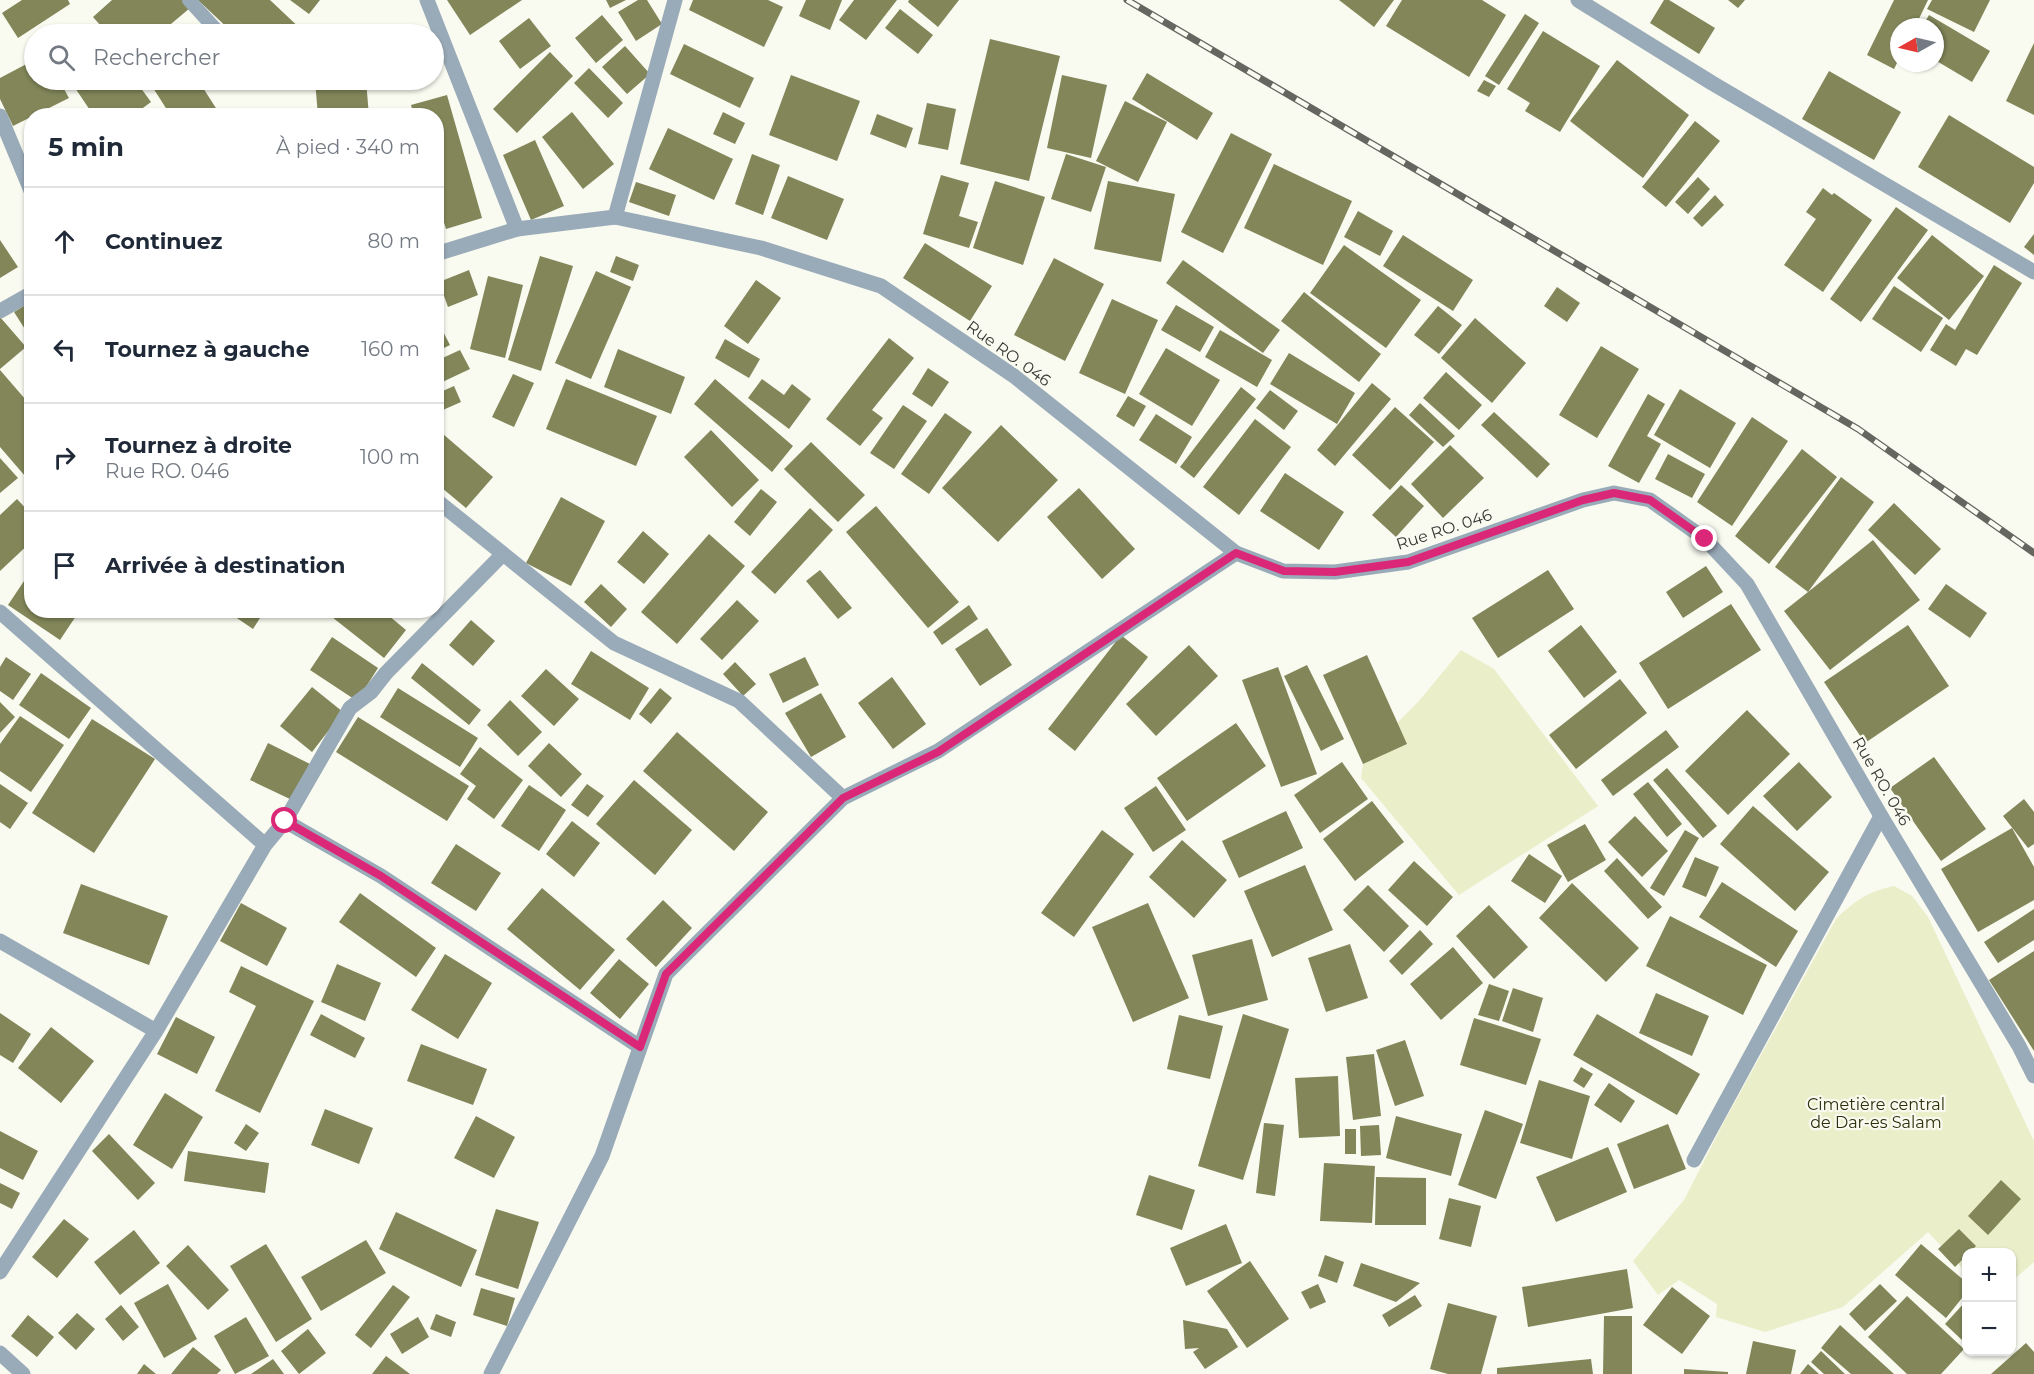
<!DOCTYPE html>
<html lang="fr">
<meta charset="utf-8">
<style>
:root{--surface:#fff;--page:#f6f6f7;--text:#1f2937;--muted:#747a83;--line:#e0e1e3}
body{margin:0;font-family:Montserrat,sans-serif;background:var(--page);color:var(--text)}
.controls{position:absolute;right:18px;bottom:18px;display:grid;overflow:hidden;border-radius:12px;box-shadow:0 2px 4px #0004}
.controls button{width:54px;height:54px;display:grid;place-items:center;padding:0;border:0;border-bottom:2px solid var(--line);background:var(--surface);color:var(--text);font:30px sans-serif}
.compass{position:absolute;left:1890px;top:18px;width:54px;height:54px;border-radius:50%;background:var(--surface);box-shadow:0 2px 4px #0004;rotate:262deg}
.stop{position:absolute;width:18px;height:18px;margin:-14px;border:4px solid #db2777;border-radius:50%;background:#fff}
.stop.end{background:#db2777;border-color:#fff;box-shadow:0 2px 6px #0008}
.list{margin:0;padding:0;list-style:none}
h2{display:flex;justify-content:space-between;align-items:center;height:78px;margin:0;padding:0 24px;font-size:26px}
h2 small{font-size:20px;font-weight:400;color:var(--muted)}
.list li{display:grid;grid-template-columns:39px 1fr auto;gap:18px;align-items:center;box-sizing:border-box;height:108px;padding:0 24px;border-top:2px solid var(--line)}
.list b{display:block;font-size:22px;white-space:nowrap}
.list p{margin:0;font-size:20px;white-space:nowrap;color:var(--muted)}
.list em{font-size:20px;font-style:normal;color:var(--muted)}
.icon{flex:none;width:33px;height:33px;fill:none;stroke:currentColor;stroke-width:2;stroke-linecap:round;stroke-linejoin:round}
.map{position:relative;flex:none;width:2034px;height:1374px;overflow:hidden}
.search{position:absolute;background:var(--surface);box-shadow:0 2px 4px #0004;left:24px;top:24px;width:420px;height:66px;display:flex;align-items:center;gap:15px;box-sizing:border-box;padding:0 21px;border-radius:33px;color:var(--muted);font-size:22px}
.panel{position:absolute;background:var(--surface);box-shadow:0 2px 4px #0004;left:24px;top:108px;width:420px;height:510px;border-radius:24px}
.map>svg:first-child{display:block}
</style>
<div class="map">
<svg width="2034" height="1374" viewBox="0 0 2034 1374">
<rect width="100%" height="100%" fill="#f9faf0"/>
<path fill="#eaeec9" d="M1461 650 1494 669 1598 806 1459 895 1361 778 1364 756 1419 701Z
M1894 886 1912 896 1928 917 2034 1141V1262L2012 1281V1252H1966V1272L1928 1232 1843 1307 1765 1332 1716 1317 1717 1304 1679 1280 1658 1295 1633 1261 1684 1200 1724 1122 1836 919C1856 900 1867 892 1894 886Z"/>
<path fill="#828659" d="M22 0H68L70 4 18 38 2 13Z
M112 0H184L190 8 159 34H108L93 17Z
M198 0H270L305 33 303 34H234Z
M290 0H320L309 14Z
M447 0H522L470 35Z
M606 0H626L610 8Z
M638 0H647L662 24 636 41 618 12Z
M693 0H768L783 7 764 47 689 10Z
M806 0H842L830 30 799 16Z
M854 0H897L866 40 839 20Z
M909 0H959L938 27 908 2Z
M1339 0H1394L1374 27Z
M1402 0H1482L1506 15 1469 77 1386 26Z
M1664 0H1669L1715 28 1699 54 1650 23Z
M1728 0H1745L1738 8Z
M1894 0H1928L1915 27H1899V59L1894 69 1867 55Z
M1932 0H1990L1974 32 1927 9Z
M900 9 933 35 918 54 885 28Z
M1525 14 1539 23 1499 85 1485 76Z
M602 15 623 40 596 63 575 38Z
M1929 15 1990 51 1972 82 1935 60V27H1922Z
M529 18 551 46 520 69 499 41Z
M1543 31 1600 66 1560 132 1525 111 1530 103 1507 89Z
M990 39 1060 56 1029 181 960 164Z
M2034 43V115L2006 101Z
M684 44 754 78 740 108 670 74Z
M625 46 650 74 627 94 602 67Z
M550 52 573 76 517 133 493 109Z
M34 60V80H59L69 98 13 126 0 99V78Z
M1617 60 1689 115 1643 178 1570 121Z
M589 68 623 103 608 118 574 83Z
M1829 71 1901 112 1874 160 1802 119Z
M1147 73 1213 113 1197 140 1132 99Z
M791 75 860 101 837 161 769 135Z
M1062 75 1107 85 1091 158 1047 148Z
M75 80H135L151 102 132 116H94L71 82Z
M148 80H198L221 116H171Z
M315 80H366L369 116H318Z
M1484 80 1496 86 1489 97 1477 91Z
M447 95 482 218 446 229 436 196V116H414L411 105Z
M1125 101 1167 122 1138 182 1096 161Z
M927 103 956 109 948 150 918 144Z
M572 112 614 164 583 189 542 137Z
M723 112 745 123 735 144 713 134Z
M877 114 913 128 906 148 870 134Z
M1949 115 2034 167V183L2010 223 1918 167Z
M1695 121 1720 141 1666 207 1642 187Z
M668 128 733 159 714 200 649 169Z
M1231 133 1272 154 1223 253 1181 232Z
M535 140 564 206 531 220 503 155Z
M752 154 780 165 763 215 735 204Z
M1066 154 1106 167 1091 212 1051 199Z
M1274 164 1352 201 1323 265 1244 228Z
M941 175 969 183 959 216 978 222 969 248 923 234Z
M788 176 844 199 827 240 771 218Z
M1698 177 1710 189 1688 214 1675 202Z
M995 181 1045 197 1023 265 973 248Z
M1108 181 1175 194 1161 262 1094 249Z
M636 182 676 195 669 216 629 202Z
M1823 188 1832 195 1834 193 1872 220 1823 292 1784 265 1816 219 1806 212Z
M1715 195 1724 205 1702 227 1693 218Z
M1896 207 1928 230 1861 322 1830 299Z
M1358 211 1393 231 1380 256 1344 237Z
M2034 234V255L2024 247Z
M1403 235 1473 280 1453 311 1383 266Z
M1932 235 1984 276 1949 320 1897 278Z
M0 240 18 267 0 278Z
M925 243 992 286 970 321 903 278Z
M1344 245 1421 300 1386 348 1310 293Z
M540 256 573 266 541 371 508 360Z
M616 256 639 265 633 281 610 272Z
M1054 258 1104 284 1065 361 1014 335Z
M1183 260 1280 330 1263 353 1166 283Z
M1994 265 2022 283 1977 355 1966 349 1956 366 1930 350 1946 324 1955 330Z
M469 270 478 295 448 307 439 282Z
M596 271 631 287 591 379 555 363Z
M488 276 523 285 505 358 470 349Z
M756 280 781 298 748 344 724 326Z
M1894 286 1943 318 1921 352 1872 319Z
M1557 287 1580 303 1567 322 1544 306Z
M1304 292 1381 354 1359 382 1281 321Z
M1112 299 1158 320 1125 394 1079 373Z
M30 302 32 305V332L28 334 14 312Z
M1176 305 1214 327 1200 352 1161 330Z
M1438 306 1462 325 1439 354 1414 335Z
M0 317 26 347 0 369Z
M436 318 450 345 436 352Z
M1475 318 1526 363 1492 403 1441 358Z
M1220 330 1272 360 1257 387 1205 357Z
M889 338 914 358 872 410 883 418 860 446 826 419Z
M725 339 760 359 749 378 715 358Z
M1601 346 1639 369 1597 438 1559 415Z
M1166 348 1220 380 1192 426 1139 394Z
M618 349 685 377 671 414 604 387Z
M460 350 470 369 436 385V361Z
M1289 353 1355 393 1337 424 1270 384Z
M928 368 949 382 932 407 912 394Z
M0 370 32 407V470L25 476 0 447Z
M1446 372 1482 405 1459 430 1423 398Z
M513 374 534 383 514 427 492 417Z
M566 379 657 416 636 466 546 429Z
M715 379 793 446 772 472 694 404Z
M762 379 784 395 792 384 811 399 789 429 748 398Z
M1372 383 1391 399 1335 466 1317 450Z
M454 386 461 402 436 413V394Z
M1241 387 1256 399 1194 478 1180 467Z
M1680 389 1736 423 1710 468 1654 435Z
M1270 390 1298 411 1284 430 1256 408Z
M1648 394 1665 404 1647 436 1661 444 1639 483 1608 466Z
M1128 396 1146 406 1134 427 1116 416Z
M1420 403 1455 436 1443 447 1409 415Z
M903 405 927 421 894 469 870 453Z
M1395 407 1434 442 1390 490 1352 455Z
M1494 412 1550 464 1537 478 1481 425Z
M945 413 972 432 929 494 901 474Z
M1156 414 1192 437 1176 464 1139 440Z
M1752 417 1788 441 1732 526 1697 502Z
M1255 419 1291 447 1239 515 1203 487Z
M1001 425 1058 480 998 542 942 488Z
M436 428 493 477 466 508 436 483Z
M711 430 759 480 732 507 684 457Z
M811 442 865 495 838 522 784 469Z
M1450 445 1484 478 1443 518 1411 484Z
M1802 449 1837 477 1769 564 1735 536Z
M1668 454 1705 474 1692 498 1655 479Z
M0 458 18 478 0 493Z
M1285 473 1344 512 1319 550 1260 511Z
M1841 477 1874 502 1808 592 1873 540 1920 600 1830 670 1784 611 1808 592 1775 567Z
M1401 485 1424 506 1396 537 1372 515Z
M1079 488 1135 549 1102 579 1047 517Z
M761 489 777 502 750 536 734 522Z
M561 497 605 521 571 586 526 563Z
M17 499 32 515V541L0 571V515Z
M1894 503 1941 549 1915 575 1868 530Z
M876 506 959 602 928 628 846 532Z
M810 508 833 530 775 594 751 572Z
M643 531 669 554 644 584 617 562Z
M709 534 745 566 677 644 641 612Z
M1706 566 1723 592 1683 618 1666 592Z
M32 569V610H80L60 640 8 605Z
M820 570 852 608 838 619 806 581Z
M1548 570 1574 609 1498 658 1472 618Z
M601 584 627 609 611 627 584 602Z
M1946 584 1987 613 1970 638 1928 609Z
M737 600 759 621 722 660 700 639Z
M1731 604 1761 650 1668 709 1639 663Z
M969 605 978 619 942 645 933 632Z
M225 610H265L253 629Z
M323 610H382L406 630 384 658Z
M471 620 495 641 473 666 449 645Z
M1581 625 1617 672 1584 698 1548 651Z
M1908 625 1949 686 1865 743 1824 682Z
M987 628 1012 665 980 686 955 649Z
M1121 635 1148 657 1075 751 1048 729Z
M332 637 378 668 357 701 310 670Z
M1189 645 1218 676 1156 736 1126 704Z
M591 651 649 688 630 720 571 684Z
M1367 655 1407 744 1363 764 1323 675Z
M6 657 31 674 13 700 0 691V667Z
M805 657 819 685 783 703 769 674Z
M735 662 756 684 743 696 723 674Z
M422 663 481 710 469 725 411 678Z
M1307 665 1344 739 1321 751 1284 676Z
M1278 667 1317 774 1281 787 1242 680Z
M546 669 579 699 554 726 521 696Z
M41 673 91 708 69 739 19 705Z
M892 677 926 724 893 749 858 703Z
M1620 679 1647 713 1576 769 1549 735Z
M312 687 343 712 312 752 280 726Z
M398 688 478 738 460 767 380 717Z
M660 688 672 698 651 724 639 714Z
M821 693 846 737 811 757 785 713Z
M510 700 542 732 518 756 487 725Z
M0 702 15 717 0 733Z
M1747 710 1790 754 1728 815 1685 771Z
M20 716 64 745 31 792 0 771V744Z
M358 717 469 786 447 821 336 752Z
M92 719 155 759 94 853 32 813Z
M1236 723 1266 766 1187 821 1157 778Z
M1666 730 1679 747 1613 796 1601 780Z
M677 732 768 812 734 851 643 771Z
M268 743 310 764 292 800 250 780Z
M549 743 582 774 561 797 528 766Z
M480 747 523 780 494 819 467 799 476 786 460 774Z
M1934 757 1986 829 1941 861 1890 788Z
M1342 762 1368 799 1320 833 1294 795Z
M1799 762 1832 797 1797 831 1763 796Z
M1667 768 1717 826 1703 838 1653 780Z
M634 780 692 830 655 875 596 824Z
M1648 782 1682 824 1667 837 1633 794Z
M0 784 28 803 10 829 0 822Z
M587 784 604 796 588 817 571 805Z
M529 785 566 810 539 851 501 826Z
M1156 786 1186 830 1153 852 1124 808Z
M2024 799 2034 812V844L2028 848 2003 816Z
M1372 801 1404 842 1355 881 1323 839Z
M1753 806 1829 872 1795 911 1720 844Z
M1286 811 1303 848 1239 878 1222 841Z
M1635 816 1668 851 1642 877 1608 842Z
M572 821 600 843 574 877 546 854Z
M1585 824 1606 860 1568 882 1547 845Z
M2012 828 2034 867V900L1978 932 1941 869Z
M1102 830 1134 854 1074 937 1041 913Z
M1685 830 1699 838 1664 896 1650 888Z
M1182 840 1227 880 1194 918 1149 877Z
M456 844 501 873 476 911 431 883Z
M1529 854 1562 876 1545 903 1511 881Z
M1695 857 1719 867 1706 897 1682 887Z
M1617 858 1662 907 1648 919 1604 871Z
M1414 861 1453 897 1427 926 1388 890Z
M1305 865 1333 930 1272 957 1244 891Z
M1722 882 1798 931 1776 967 1699 917Z
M1572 883 1639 948 1606 982 1539 918Z
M81 884 168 916 149 965 63 933Z
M1368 885 1409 926 1384 952 1343 910Z
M542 888 615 950 580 990 507 929Z
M360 893 436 948 416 977 339 922Z
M663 900 692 928 656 967 626 939Z
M241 903 287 928 267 966 220 941Z
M1148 903 1189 998 1133 1022 1092 927Z
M1489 905 1528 947 1494 979 1456 936Z
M2034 909V940L1998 963 1984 942Z
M1670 916 1767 965 1743 1015 1646 966Z
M1420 930 1433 944 1402 975 1389 961Z
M1252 939 1268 1000 1208 1016 1192 955Z
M1350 944 1368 998 1326 1012 1308 958Z
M1453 947 1483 983 1441 1020 1410 984Z
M2034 951V1051L1989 980Z
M445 954 492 983 458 1039 411 1010Z
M619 959 649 984 620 1019 590 993Z
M337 964 381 983 365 1021 321 1002Z
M241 966 314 1001 260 1113 215 1091 256 1006 229 992Z
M1489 984 1509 991 1499 1021 1478 1015Z
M1513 988 1543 998 1533 1032 1502 1021Z
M1656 993 1709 1016 1692 1056 1639 1033Z
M0 1013 31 1034 13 1063 0 1055Z
M321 1014 365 1038 355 1058 310 1035Z
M1243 1014 1289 1029 1243 1180 1198 1166Z
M1597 1014 1700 1074 1677 1115 1573 1055Z
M1179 1015 1223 1026 1210 1079 1167 1069Z
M176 1017 215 1037 197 1074 157 1054Z
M1474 1018 1541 1039 1526 1085 1460 1065Z
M51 1027 94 1061 61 1103 18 1068Z
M1405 1040 1424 1096 1395 1106 1376 1050Z
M421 1044 487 1069 473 1105 407 1081Z
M1374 1054 1381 1116 1353 1120 1346 1057Z
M1581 1067 1593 1074 1584 1088 1573 1081Z
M1338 1076 1340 1136 1299 1138 1295 1078Z
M1539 1080 1590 1096 1572 1159 1520 1143Z
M1609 1083 1635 1101 1621 1123 1594 1105Z
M165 1093 203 1117 172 1169 133 1145Z
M325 1109 373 1128 359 1164 311 1145Z
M1485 1110 1523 1124 1496 1199 1458 1185Z
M476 1116 515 1137 494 1178 454 1158Z
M1396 1116 1462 1134 1451 1176 1386 1158Z
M1264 1123 1284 1125 1275 1196 1256 1193Z
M246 1124 259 1133 246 1151 234 1143Z
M1668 1124 1686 1169 1634 1189 1617 1144Z
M1379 1125 1381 1155 1361 1156 1360 1126Z
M1345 1129H1356V1154H1345Z
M0 1131 38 1151 23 1180 0 1168Z
M109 1134 155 1183 138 1200 92 1151Z
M1608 1147 1627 1192 1556 1222 1536 1177Z
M188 1151 269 1163 265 1193 184 1181Z
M1324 1163 1375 1166 1372 1223 1320 1221Z
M1149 1175 1195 1190 1182 1230 1136 1215Z
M1376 1177 1426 1178V1225H1375Z
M2001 1180 2021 1199 1988 1235 1968 1216Z
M0 1183 20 1193 12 1209 0 1203Z
M1449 1198 1481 1206 1471 1247 1439 1239Z
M496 1209 539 1222 518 1289 475 1275Z
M396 1212 477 1250 461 1287 379 1249Z
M64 1219 89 1239 57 1278 32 1257Z
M1226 1224 1242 1263 1186 1286 1170 1248Z
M1959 1229 1976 1246 1970 1252H1966V1256L1955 1267 1938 1249Z
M134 1230 160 1263 120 1295 94 1262Z
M366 1240 386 1273 321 1311 301 1277Z
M266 1244 312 1319 276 1342 230 1266Z
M1921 1244 1966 1282V1293L1946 1318 1895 1275Z
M188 1245 229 1290 208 1310 166 1266Z
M1325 1255 1344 1262 1337 1283 1318 1276Z
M1250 1261 1289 1319 1247 1348 1207 1291Z
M1361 1263 1420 1283 1396 1302 1353 1286Z
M1627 1269 1633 1308 1528 1327 1522 1287Z
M168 1284 197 1339 164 1358 134 1303Z
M1318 1284 1326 1302 1310 1309 1301 1292Z
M1880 1284 1897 1301 1865 1331 1849 1314Z
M393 1285 410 1297 371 1348 355 1335Z
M1672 1287 1710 1316 1682 1354 1643 1325Z
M481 1288 515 1298 507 1326 473 1315Z
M1415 1295 1422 1306 1389 1327 1382 1315Z
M1907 1296 1964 1349 1941 1374H1907L1868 1337Z
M1966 1301V1338L1963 1341 1945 1324Z
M1448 1303 1497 1316 1481 1374H1448L1430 1369Z
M121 1305 139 1327 123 1341 105 1319Z
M77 1313 95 1329 76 1350 58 1333Z
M436 1314 456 1322 451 1337 430 1329Z
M28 1315 54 1337 37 1357 11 1336Z
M1604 1316H1632V1374H1603Z
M246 1317 269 1356 235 1374 214 1336Z
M418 1317 429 1337 402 1354 390 1334Z
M1183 1320 1227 1329 1238 1347 1205 1369 1193 1352 1199 1348 1185 1349Z
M1840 1325 1894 1374H1851L1821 1348Z
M308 1329 326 1353 299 1374 281 1351Z
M1753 1341 1796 1350 1791 1374H1746Z
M2026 1343 2034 1352V1374H1991Z
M193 1347 221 1370 217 1374H171Z
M1821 1351 1845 1374H1824L1811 1362Z
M386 1356 410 1374H372Z
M273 1359 284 1374H251Z
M1591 1359 1593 1374H1497V1368Z
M144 1364 156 1374H137Z
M1808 1364 1819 1374H1800Z
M1684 1369 1728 1372V1374H1684Z"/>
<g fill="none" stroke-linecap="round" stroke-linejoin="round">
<path stroke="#99aab8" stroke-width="14" d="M189 0 220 34"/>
<path stroke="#99aab8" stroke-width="15" d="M427 0 517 229
M1578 0 1712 83 2034 272
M615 217 675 0
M0 311 32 293
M436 500 614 643 739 701 843 798
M0 612 265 845 156 1031 0 1272
M285 821 381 876 640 1047
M265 845 285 821 350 708 371 692 386 673 503 554
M0 941 156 1031
M1694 1160 1881 816
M0 1353 23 1374
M491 1374 602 1156 666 974 843 798 938 751 1236 553"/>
<path stroke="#99aab8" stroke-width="15" d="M0 116 32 193
M436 254 517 229 615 217 761 248 881 286 1014 376 1236 553 1283 571 1335 572 1408 562 1583 500 1614 493 1650 500 1705 539 1747 584 1881 816 2019 1046 2034 1076"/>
<g stroke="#666661" stroke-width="7">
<path id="rail" d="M1127 0 1858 429 2034 553"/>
</g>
<use href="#rail" stroke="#f9faf0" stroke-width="4.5" stroke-dasharray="14" stroke-linecap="butt"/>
</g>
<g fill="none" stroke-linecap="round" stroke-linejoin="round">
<path stroke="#db2777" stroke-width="8" d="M285 821 381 876 640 1047 666 974 843 798 938 752 1236 553 1284 571 1335 572 1408 562 1583 500 1614 493 1650 500 1705 539"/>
</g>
<g text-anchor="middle" stroke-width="4.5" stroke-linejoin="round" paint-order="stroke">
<g font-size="16" fill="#383834" stroke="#f9faf0">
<text transform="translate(1009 353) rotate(36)" y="6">Rue RO. 046</text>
<text transform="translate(1444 529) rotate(-18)" y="6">Rue RO. 046</text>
<text transform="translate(1882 781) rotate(60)" y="6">Rue RO. 046</text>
</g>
<g font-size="16" fill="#2e300a" stroke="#f9faf0">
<text x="1876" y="1110">Cimetière central<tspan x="1876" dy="18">de Dar-es Salam</tspan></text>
</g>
</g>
</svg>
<div class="controls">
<button>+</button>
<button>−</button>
</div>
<svg class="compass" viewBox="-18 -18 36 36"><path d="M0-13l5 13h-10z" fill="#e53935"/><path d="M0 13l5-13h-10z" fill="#747a83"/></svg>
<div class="stop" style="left:285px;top:821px"></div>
<div class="stop end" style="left:1705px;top:539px"></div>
<div class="search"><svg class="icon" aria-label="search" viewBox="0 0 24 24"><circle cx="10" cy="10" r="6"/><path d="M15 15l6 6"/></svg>Rechercher</div>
<section class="panel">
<h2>5 min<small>À pied · 340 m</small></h2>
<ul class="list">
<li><svg class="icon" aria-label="ahead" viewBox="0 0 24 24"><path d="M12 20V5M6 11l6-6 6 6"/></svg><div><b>Continuez</b></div><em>80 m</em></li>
<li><svg class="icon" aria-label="left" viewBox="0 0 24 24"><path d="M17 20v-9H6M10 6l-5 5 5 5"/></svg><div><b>Tournez à gauche</b></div><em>160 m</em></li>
<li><svg class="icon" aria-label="right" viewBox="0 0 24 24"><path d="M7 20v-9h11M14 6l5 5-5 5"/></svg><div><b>Tournez à droite</b><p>Rue RO. 046</p></div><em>100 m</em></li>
<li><svg class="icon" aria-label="arrive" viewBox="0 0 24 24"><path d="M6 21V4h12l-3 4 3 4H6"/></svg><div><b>Arrivée à destination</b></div></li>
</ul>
</section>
</div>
